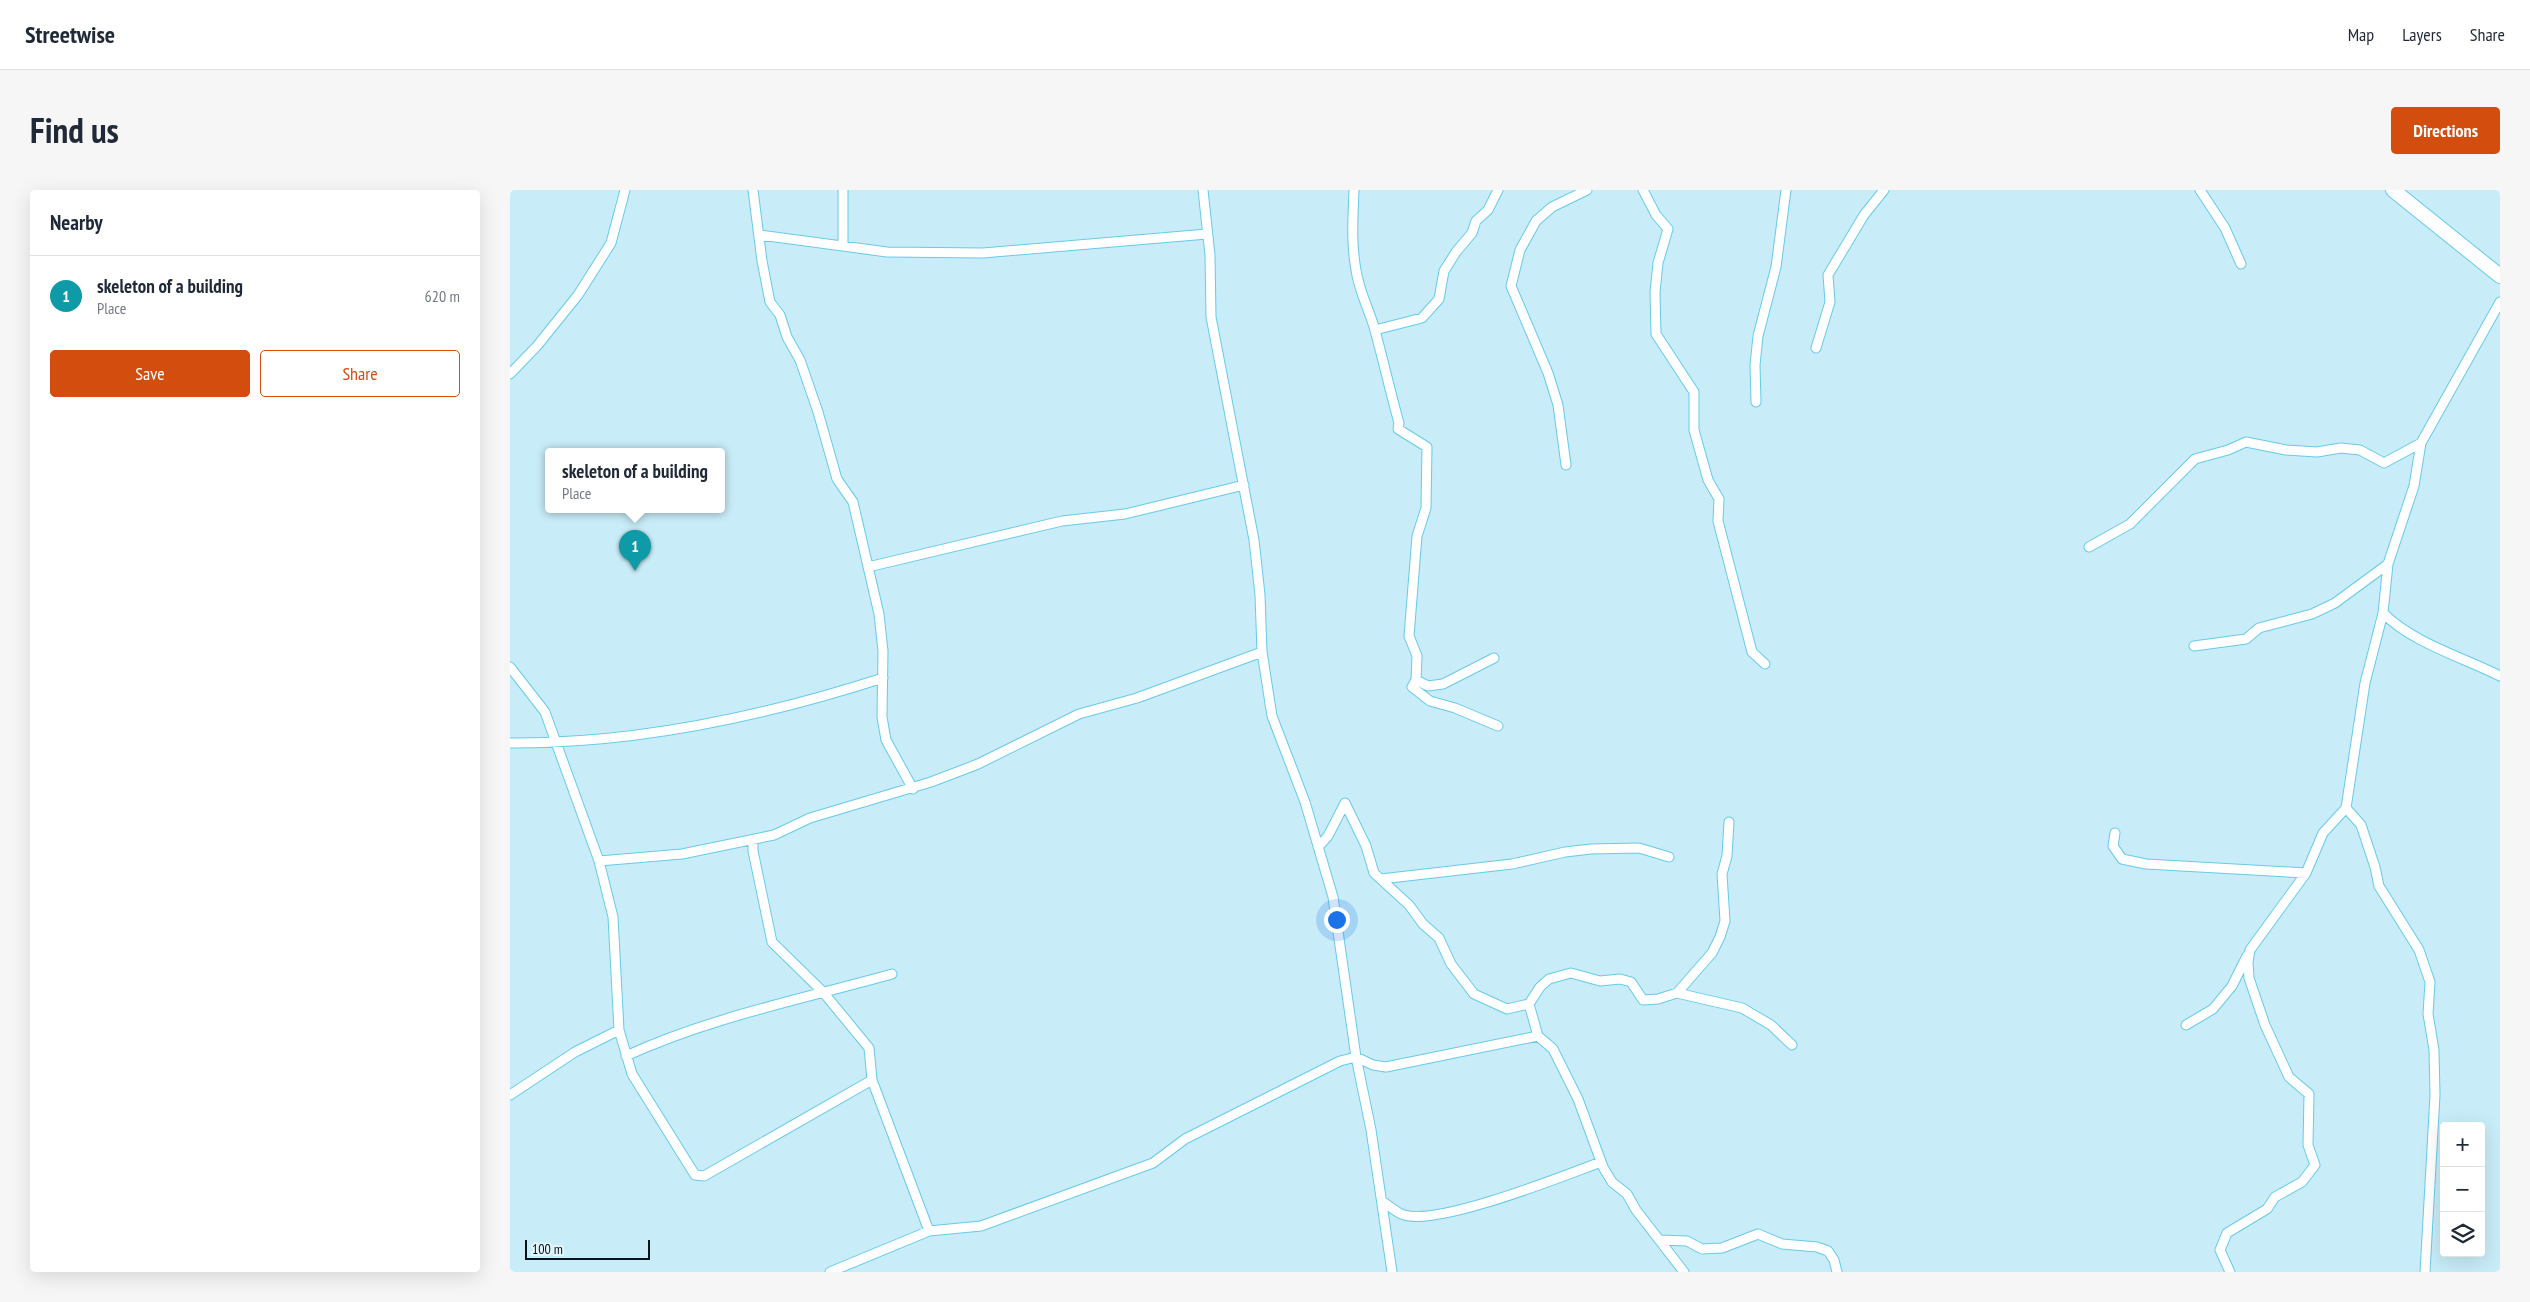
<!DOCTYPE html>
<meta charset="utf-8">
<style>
:root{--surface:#fff;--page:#f6f6f7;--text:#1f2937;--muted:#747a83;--line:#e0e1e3;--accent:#d24d0e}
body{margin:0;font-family:"PT Sans Narrow",sans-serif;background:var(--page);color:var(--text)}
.controls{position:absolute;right:15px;bottom:15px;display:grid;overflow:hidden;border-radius:5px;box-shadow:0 5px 20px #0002}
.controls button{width:45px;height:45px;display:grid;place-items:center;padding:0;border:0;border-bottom:1px solid var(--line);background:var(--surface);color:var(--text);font:25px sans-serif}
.scale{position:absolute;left:15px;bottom:12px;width:125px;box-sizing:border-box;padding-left:5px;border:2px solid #01141a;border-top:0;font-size:14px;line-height:18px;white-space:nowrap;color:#01141a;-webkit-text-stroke:4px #e4f6fc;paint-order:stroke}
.you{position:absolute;left:826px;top:729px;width:18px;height:18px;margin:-12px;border:4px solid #fff;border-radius:50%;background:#1a73e8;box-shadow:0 0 0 8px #1a73e833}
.badge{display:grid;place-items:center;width:32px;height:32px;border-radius:50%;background:var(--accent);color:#fff;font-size:16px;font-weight:700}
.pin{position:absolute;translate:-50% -41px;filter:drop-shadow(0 1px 2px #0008)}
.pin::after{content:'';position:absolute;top:26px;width:18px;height:15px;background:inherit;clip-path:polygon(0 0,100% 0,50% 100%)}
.popup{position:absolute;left:35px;top:258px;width:180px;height:65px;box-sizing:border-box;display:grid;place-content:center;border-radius:5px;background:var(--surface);filter:drop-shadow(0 1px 4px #0005);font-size:16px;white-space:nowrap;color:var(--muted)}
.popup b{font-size:19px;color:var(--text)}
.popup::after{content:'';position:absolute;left:50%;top:100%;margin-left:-10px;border:10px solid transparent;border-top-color:var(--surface)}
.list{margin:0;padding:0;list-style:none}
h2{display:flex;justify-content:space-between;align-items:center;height:65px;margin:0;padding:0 20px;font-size:21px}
h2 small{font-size:16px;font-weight:400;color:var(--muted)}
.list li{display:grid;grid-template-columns:32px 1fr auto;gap:15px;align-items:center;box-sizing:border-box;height:80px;padding:0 20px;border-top:1px solid var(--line)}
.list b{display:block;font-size:19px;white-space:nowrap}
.list p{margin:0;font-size:16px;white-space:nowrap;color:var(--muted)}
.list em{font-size:16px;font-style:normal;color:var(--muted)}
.actions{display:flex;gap:10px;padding:15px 20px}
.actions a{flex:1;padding:11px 0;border:1px solid var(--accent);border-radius:5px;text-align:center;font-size:18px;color:var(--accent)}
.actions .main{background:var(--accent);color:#fff}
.icon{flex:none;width:28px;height:28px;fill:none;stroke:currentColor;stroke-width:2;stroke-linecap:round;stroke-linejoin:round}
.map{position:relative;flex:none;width:1990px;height:1082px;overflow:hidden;border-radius:5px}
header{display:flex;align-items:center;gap:30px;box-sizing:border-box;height:70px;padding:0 25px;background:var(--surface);border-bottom:1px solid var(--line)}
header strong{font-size:24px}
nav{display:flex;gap:28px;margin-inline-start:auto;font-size:18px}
.intro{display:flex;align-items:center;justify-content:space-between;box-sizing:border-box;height:120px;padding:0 30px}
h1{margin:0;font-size:35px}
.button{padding:12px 22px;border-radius:5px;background:var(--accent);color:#fff;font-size:18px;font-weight:700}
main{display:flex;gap:30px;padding:0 30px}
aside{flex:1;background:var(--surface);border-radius:5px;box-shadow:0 5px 20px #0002}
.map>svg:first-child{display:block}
</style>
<header>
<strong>Streetwise</strong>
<nav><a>Map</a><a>Layers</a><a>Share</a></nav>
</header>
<div class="intro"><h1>Find us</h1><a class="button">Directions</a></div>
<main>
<aside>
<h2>Nearby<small></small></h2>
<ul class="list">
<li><span class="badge" style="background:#0f9aa8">1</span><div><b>skeleton of a building</b><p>Place</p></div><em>620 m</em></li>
</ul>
<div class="actions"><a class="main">Save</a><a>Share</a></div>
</aside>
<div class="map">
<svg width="1990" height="1082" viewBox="0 0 1990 1082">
<rect width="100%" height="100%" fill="#c8ecf8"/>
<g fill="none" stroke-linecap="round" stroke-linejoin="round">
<g stroke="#66cbea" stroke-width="11">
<path id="street" d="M243 0 252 71 260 112 270 125 277 147 290 170 308 222 327 289 343 312 369 424 373 461 372 527 376 550 403 599
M333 0V55
M693 0 700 65 701 127 744 350 750 405 752 462 762 526 795 612 823 707 846 867 861 940 882 1082
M844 0C843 27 841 53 846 80 849 101 858 117 864 137 873 169 880 201 889 233L888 239 917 257 916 318 907 346 899 446 907 466 906 490 918 496 933 494 984 468
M1133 0 1146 25 1158 39 1148 73 1145 102 1146 144 1184 202V240L1198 290 1209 309 1208 331 1242 462 1255 474
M1690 0 1715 38 1731 74
M250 45 377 62 473 63 697 44
M865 140 912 128 929 109 934 81 946 62 962 43 966 31 978 20 988 0
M1306 158 1320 112 1318 85 1354 25 1374 0
M0 184 27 156 68 105 101 53 115 0
M1246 212 1245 175 1248 146 1266 77 1276 0
M1056 275 1048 215 1038 183 1001 96 1010 60 1026 31 1042 17 1077 0
M1579 357 1620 334 1685 269 1718 260 1736 252 1776 260 1807 262 1831 258 1850 260 1874 273 1911 253
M358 377 552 331 615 324 734 295
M1873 423C1903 453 1952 467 1990 486
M1684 456 1736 449 1749 438 1802 424 1825 413 1878 374
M0 477 35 522 89 671 103 727 109 840 122 884 185 985 194 986 362 890
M906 490 902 497 920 511 945 518 988 536
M0 553C127 554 252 527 373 488
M1605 643 1603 656 1612 669 1636 674 1796 683
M243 650V661L262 752 313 802 359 858 362 890 419 1041
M89 671 172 664 264 645 300 628 421 592 468 574 569 524 627 508 752 462
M871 689 1002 674 1055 662 1081 659 1129 658 1159 667
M1167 803 1202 763 1210 747 1215 731 1212 684 1217 666 1219 632
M1019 814 1030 797 1039 789 1061 783 1090 791 1110 789 1121 792 1133 810 1148 809 1167 803 1232 818 1261 835 1282 855
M1676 835 1703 819 1722 796 1737 766
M1028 846 1043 859 1068 909 1093 977 1102 992 1117 1004 1126 1020 1174 1082
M116 866C201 827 293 809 382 784
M0 905 65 862 109 840
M872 1011C878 1015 887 1023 894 1025 929 1036 1053 986 1091 972
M1149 1050 1177 1051 1192 1059 1212 1058 1248 1044 1272 1054 1307 1057 1318 1061 1324 1070 1327 1082
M320 1082 419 1041 471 1036 643 973 675 949 830 871 846 867 863 875 876 877 1028 846 1019 814 997 819 964 804 941 774 929 748 913 734 899 715 864 683 856 656 835 613 818 646 808 657
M1720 1082 1710 1060 1717 1043 1757 1019 1765 1007 1792 992 1805 975 1798 955 1799 904 1779 887 1755 835 1739 788 1738 772 1740 760 1796 683 1813 643 1836 618
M1915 1082 1925 905 1924 860 1918 824 1920 792 1909 760 1869 696 1865 677 1851 635 1836 618 1855 493 1873 423 1878 374 1904 296 1911 253 1990 112"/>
</g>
<g stroke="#66cbea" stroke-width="16">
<path id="primary" d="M1883 0 1990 86"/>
</g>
<use href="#street" stroke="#fff" stroke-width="9"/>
<use href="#primary" stroke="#fff" stroke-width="14"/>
</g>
</svg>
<div class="controls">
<button>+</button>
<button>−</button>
<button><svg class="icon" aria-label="layers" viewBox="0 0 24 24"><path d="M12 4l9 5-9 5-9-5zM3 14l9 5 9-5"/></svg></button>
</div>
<div class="scale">100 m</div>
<div class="you"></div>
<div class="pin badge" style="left:125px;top:381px;background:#0f9aa8">1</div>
<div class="popup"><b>skeleton of a building</b>Place</div>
</div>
</main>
